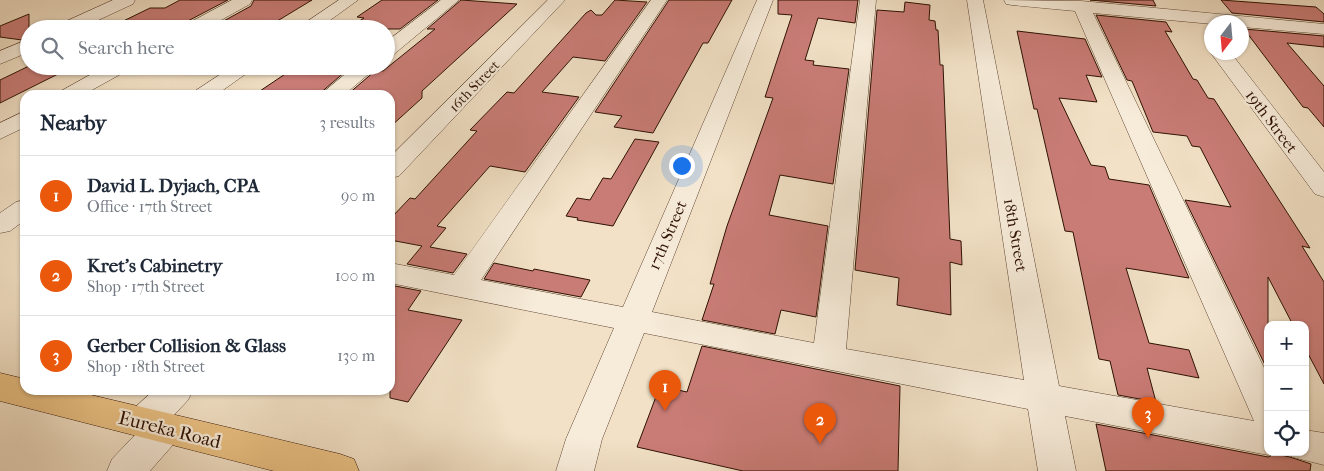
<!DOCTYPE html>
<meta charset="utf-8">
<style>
:root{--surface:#fff;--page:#f6f6f7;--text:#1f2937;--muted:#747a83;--line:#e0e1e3;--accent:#ea580c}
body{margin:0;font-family:"IM FELL French Canon",serif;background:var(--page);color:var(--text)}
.controls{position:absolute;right:15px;bottom:15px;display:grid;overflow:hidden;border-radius:10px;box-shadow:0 1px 4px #0004}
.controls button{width:45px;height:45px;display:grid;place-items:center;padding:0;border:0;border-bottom:1px solid var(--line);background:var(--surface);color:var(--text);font:25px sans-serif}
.compass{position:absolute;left:1204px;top:15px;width:45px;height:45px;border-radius:50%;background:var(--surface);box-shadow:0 1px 4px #0004;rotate:196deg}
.you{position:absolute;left:681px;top:165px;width:18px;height:18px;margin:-12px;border:4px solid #fff;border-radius:50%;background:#1a73e8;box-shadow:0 0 0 8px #1a73e833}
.badge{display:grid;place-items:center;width:32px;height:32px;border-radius:50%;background:var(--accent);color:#fff;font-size:16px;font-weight:700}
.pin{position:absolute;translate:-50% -41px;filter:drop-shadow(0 1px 2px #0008)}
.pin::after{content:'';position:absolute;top:26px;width:18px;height:15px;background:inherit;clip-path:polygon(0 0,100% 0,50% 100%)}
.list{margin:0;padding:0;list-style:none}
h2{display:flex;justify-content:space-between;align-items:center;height:65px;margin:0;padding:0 20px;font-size:21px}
h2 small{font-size:16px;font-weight:400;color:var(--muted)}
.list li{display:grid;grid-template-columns:32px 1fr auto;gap:15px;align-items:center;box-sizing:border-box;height:80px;padding:0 20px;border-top:1px solid var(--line)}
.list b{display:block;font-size:19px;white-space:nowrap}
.list p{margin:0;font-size:16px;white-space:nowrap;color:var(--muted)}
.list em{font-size:16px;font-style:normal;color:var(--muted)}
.icon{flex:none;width:28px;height:28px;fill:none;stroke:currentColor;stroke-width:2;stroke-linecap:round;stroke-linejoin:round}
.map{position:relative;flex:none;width:1324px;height:471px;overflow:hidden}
.search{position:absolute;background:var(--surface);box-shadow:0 1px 4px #0004;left:20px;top:20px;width:375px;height:55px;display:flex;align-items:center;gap:12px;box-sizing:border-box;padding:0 18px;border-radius:28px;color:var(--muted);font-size:19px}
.panel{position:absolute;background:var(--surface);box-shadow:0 1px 4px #0004;left:20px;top:90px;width:375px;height:305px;border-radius:15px}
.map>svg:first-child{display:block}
</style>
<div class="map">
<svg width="1324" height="471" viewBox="0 0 1324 471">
<rect width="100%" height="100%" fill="#f2e1c6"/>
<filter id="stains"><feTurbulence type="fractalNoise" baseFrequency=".004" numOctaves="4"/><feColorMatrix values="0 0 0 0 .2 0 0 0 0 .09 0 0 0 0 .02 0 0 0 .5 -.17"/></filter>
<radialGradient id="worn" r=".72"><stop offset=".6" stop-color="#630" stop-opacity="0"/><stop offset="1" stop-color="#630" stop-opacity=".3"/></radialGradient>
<path fill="#c97c76" stroke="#2e1103" d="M180 0H228L184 23 180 29H107L150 8H165Z
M254 0H312L274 23 244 21 243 29H209L251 6Z
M382 0H438L400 29H347L364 18 357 17Z
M461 0 517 4 422 91V98L390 127V95H347L376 70 383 71 435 29H427Z
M615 0 647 2 605 61 573 57 542 92 579 97 525 172 490 166 437 226 446 228 430 247 467 254 453 273 407 264 422 246 390 240V219L410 198 415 199 477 131 470 130 507 92 514 93 586 13 591 10 596 15H602Z
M669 0H732L708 43H703L653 133 614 127 622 116 595 112Z
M778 0H858L855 23 818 18 805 60 814 61 813 65 849 69 833 184 780 175 769 215 828 226 816 317 781 310 775 334 702 320 714 284H710L727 226 773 98 765 97 792 15 778 14Z
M1090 0H1153L1156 6Z
M1221 0 1316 7 1324 14V22L1232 13Z
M905 2 930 5 929 20 935 21 936 30H938L940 65H943L950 239 961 241 962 265 950 262 951 315 897 305 899 278 855 270 877 10 904 12Z
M29 14V37L22 40 0 37V26Z
M1096 15 1166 22 1172 32 1165 31 1193 79 1197 80 1208 98 1214 99 1310 248 1302 246 1324 282V384L1305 348V325H1293L1268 277V371L1185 200 1231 207 1200 147 1192 146 1187 136 1153 132 1132 81 1127 80Z
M1244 29 1324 36V47L1287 43 1324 86V127L1308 108 1303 107Z
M1017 31 1085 39 1102 77 1086 75 1097 102 1059 98 1091 165 1105 167 1109 179 1149 185 1189 278 1126 268 1149 343 1189 350 1199 378 1147 368 1156 402 1118 395 1110 361 1099 359 1073 232 1065 231 1037 109H1034Z
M29 66H74L0 103V80Z
M297 66 346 71 318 95H254Z
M635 139 659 142 613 226 577 220 578 218 566 216 577 198 590 200 603 178 611 179Z
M494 263 533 271 534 269 590 280 581 297 484 279Z
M390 285 421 291 408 310 462 320 408 402 390 398Z
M702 346 900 386 898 471H743L637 447 660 386 687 392Z
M1096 424 1268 457 1275 454 1290 457 1311 464 1310 471H1106Z"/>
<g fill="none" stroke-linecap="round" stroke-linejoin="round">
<g stroke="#5f4534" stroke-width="1">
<path id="minor" d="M113 0H135L133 4 79 29H55L58 25Z
M232 0H252L250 4 205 29H182L185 25Z
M339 0H358L318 29H296Z
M441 0H459L393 55 386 57V42Z
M548 0H565L399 176 390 178V157Z
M651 0H667L481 280 623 307 757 0H773L652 312 814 343 860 0H876L846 349 1024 380 967 0H983L1059 386 1254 421 1075 11 1012 5 1006 4 1004 0 1081 1 1324 24V34L1242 27V22L1212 24 1093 13 1268 376V452H1275L1268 455 1065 416 1076 471H1038L1028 409 644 333 602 439 594 471H556L566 439 614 328 390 283V263L454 275Z
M29 39V52L0 64V51Z
M1212 51V52H1230L1324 172V197L1315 194 1213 56 1210 52Z
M106 66H131L128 70 83 95H57L61 91Z
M233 66H257L216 95H191L195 91Z
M355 66H378L344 95H320Z
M25 111V127L0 139V123Z
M25 200V220L10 231 0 233V213L16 202Z
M154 390H193L188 400 173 416 178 417 183 428 178 439 150 471H107L112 459 135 435 130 434 125 423 130 412Z
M1305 430 1324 433V465L1292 457 1289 452H1305Z"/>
</g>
<g stroke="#2e1103" stroke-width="1">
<path id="major" d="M0 373 25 379V390H70L340 454 354 459 359 471H274L0 401Z"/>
</g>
<use href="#minor" fill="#f7ecda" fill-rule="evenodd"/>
<use href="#major" fill="#e9c083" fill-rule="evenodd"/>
</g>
<g text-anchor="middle" stroke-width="4.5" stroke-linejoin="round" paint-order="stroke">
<g font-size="14" fill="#2e1103" stroke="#f7ecda">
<text transform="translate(474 86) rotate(-46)" y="5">16th Street</text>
</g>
<g font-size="16" fill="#2e1103" stroke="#f7ecda">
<text transform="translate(1272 121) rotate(53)" y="6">19th Street</text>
<text transform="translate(667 235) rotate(-67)" y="6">17th Street</text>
<text transform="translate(1016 235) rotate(80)" y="6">18th Street</text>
</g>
<g font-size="19" fill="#2e1103" stroke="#f7ecda">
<text transform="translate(170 429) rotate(14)" y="7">Eureka Road</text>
</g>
</g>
<rect width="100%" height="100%" filter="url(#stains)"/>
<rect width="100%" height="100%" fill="url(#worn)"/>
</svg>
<div class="controls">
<button>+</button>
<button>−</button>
<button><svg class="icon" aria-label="locate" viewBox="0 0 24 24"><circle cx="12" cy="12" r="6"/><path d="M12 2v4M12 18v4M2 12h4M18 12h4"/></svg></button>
</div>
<svg class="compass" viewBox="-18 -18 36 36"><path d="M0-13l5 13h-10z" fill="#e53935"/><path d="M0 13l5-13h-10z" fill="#747a83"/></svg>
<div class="you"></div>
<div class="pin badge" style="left:665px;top:411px">1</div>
<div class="pin badge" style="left:820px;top:444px">2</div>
<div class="pin badge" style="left:1148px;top:438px">3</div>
<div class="search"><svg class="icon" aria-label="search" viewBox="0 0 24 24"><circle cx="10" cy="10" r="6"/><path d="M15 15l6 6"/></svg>Search here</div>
<section class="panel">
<h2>Nearby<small>3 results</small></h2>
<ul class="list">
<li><span class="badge">1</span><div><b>David L. Dyjach, CPA</b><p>Office · 17th Street</p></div><em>90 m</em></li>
<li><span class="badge">2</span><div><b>Kret's Cabinetry</b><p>Shop · 17th Street</p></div><em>100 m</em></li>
<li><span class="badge">3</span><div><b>Gerber Collision &amp; Glass</b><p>Shop · 18th Street</p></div><em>130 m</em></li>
</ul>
</section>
</div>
